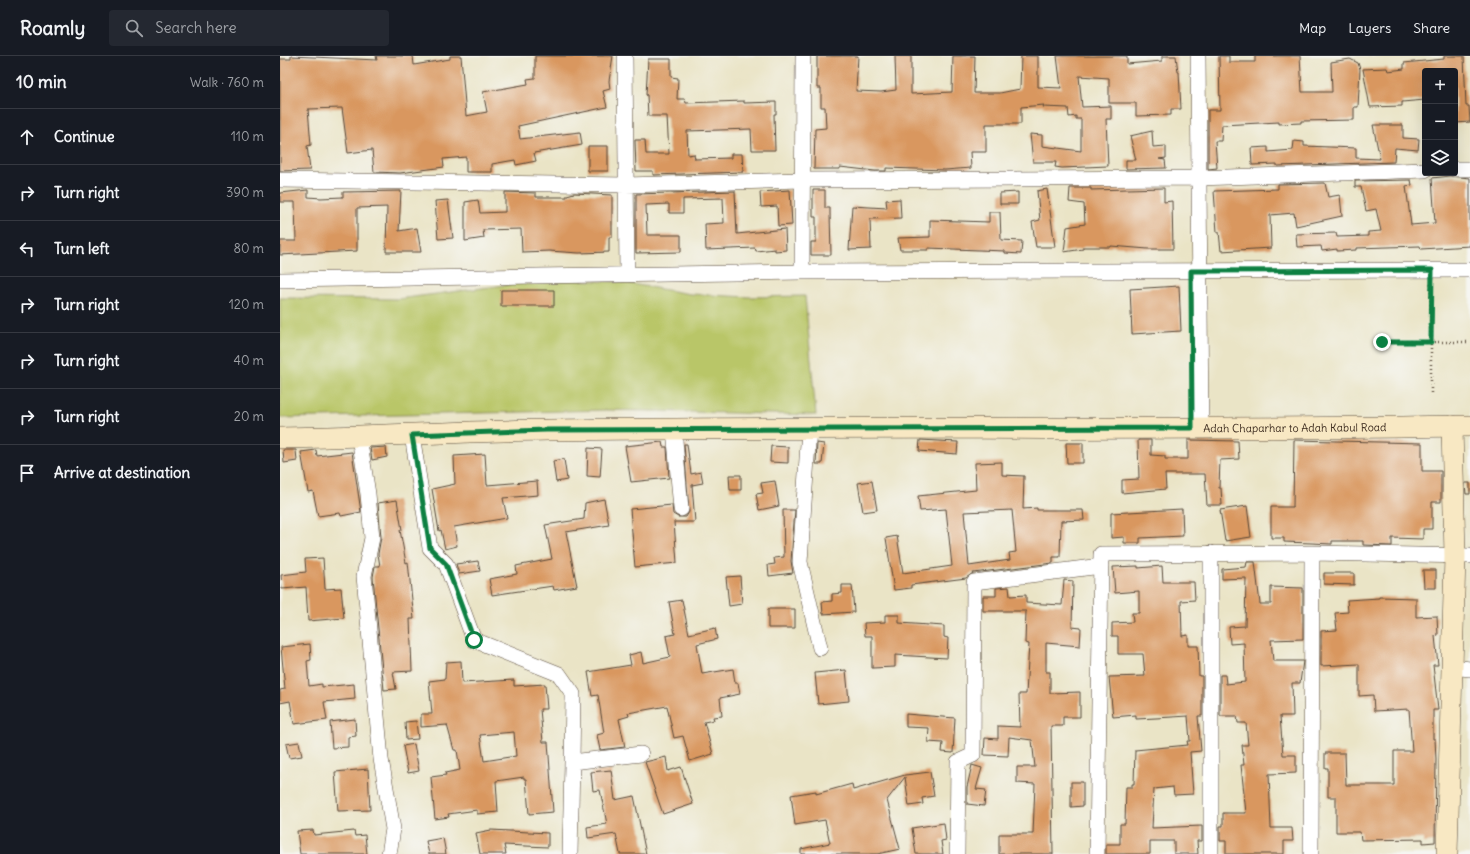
<!DOCTYPE html>
<meta charset="utf-8">
<style>
:root{--surface:#171b24;--page:#242831;--text:#f1f3f6;--muted:#9ea1a6;--line:#363941}
body{margin:0;font-family:Delius,sans-serif;background:var(--page);color:var(--text)}
.controls{position:absolute;right:12px;top:12px;display:grid;overflow:hidden;border-radius:4px;box-shadow:0 4px 16px #0002}
.controls button{width:36px;height:36px;display:grid;place-items:center;padding:0;border:0;border-bottom:1px solid var(--line);background:var(--surface);color:var(--text);font:20px sans-serif}
.stop{position:absolute;width:12px;height:12px;margin:-9px;border:3px solid #0b8043;border-radius:50%;background:#fff}
.stop.end{background:#0b8043;border-color:#fff;box-shadow:0 1px 4px #0008}
.list{margin:0;padding:0;list-style:none}
h2{display:flex;justify-content:space-between;align-items:center;height:52px;margin:0;padding:0 16px;font-size:17px}
h2 small{font-size:13px;font-weight:400;color:var(--muted)}
.list li{display:grid;grid-template-columns:26px 1fr auto;gap:12px;align-items:center;box-sizing:border-box;height:56px;padding:0 16px;border-top:1px solid var(--line)}
.list b{display:block;font-size:15px;white-space:nowrap}
.list em{font-size:13px;font-style:normal;color:var(--muted)}
.icon{flex:none;width:22px;height:22px;fill:none;stroke:currentColor;stroke-width:2;stroke-linecap:round;stroke-linejoin:round}
.map{position:relative;flex:none;width:1190px;height:798px;overflow:hidden}
header{display:flex;align-items:center;gap:24px;box-sizing:border-box;height:56px;padding:0 20px;background:var(--surface);border-bottom:1px solid var(--line)}
header strong{font-size:19px}
nav{display:flex;gap:22px;margin-inline-start:auto;font-size:14px}
.search{width:280px;height:36px;background:var(--page);display:flex;align-items:center;gap:10px;box-sizing:border-box;padding:0 14px;border-radius:4px;color:var(--muted);font-size:15px}
main{display:flex}
aside{flex:1;background:var(--surface)}
.map>svg:first-child{display:block}
</style>
<header>
<strong>Roamly</strong>
<div class="search"><svg class="icon" aria-label="search" viewBox="0 0 24 24"><circle cx="10" cy="10" r="6"/><path d="M15 15l6 6"/></svg>Search here</div>
<nav><a>Map</a><a>Layers</a><a>Share</a></nav>
</header>
<main>
<aside>
<h2>10 min<small>Walk · 760 m</small></h2>
<ul class="list">
<li><svg class="icon" aria-label="ahead" viewBox="0 0 24 24"><path d="M12 20V5M6 11l6-6 6 6"/></svg><div><b>Continue</b></div><em>110 m</em></li>
<li><svg class="icon" aria-label="right" viewBox="0 0 24 24"><path d="M7 20v-9h11M14 6l5 5-5 5"/></svg><div><b>Turn right</b></div><em>390 m</em></li>
<li><svg class="icon" aria-label="left" viewBox="0 0 24 24"><path d="M17 20v-9H6M10 6l-5 5 5 5"/></svg><div><b>Turn left</b></div><em>80 m</em></li>
<li><svg class="icon" aria-label="right" viewBox="0 0 24 24"><path d="M7 20v-9h11M14 6l5 5-5 5"/></svg><div><b>Turn right</b></div><em>120 m</em></li>
<li><svg class="icon" aria-label="right" viewBox="0 0 24 24"><path d="M7 20v-9h11M14 6l5 5-5 5"/></svg><div><b>Turn right</b></div><em>40 m</em></li>
<li><svg class="icon" aria-label="right" viewBox="0 0 24 24"><path d="M7 20v-9h11M14 6l5 5-5 5"/></svg><div><b>Turn right</b></div><em>20 m</em></li>
<li><svg class="icon" aria-label="arrive" viewBox="0 0 24 24"><path d="M6 21V4h12l-3 4 3 4H6"/></svg><div><b>Arrive at destination</b></div></li>
</ul>
</aside>
<div class="map">
<svg width="1190" height="798" viewBox="0 0 1190 798">
<rect width="100%" height="100%" fill="#f6f6f2"/>
<filter id="ink" filterUnits="userSpaceOnUse"><feTurbulence type="fractalNoise" baseFrequency=".025" numOctaves="2"/><feDisplacementMap in="SourceGraphic" scale="8" xChannelSelector="R" yChannelSelector="G"/><feConvolveMatrix kernelMatrix="1 2 1 2 8 2 1 2 1" color-interpolation-filters="sRGB"/></filter>
<filter id="wash" filterUnits="userSpaceOnUse"><feTurbulence type="fractalNoise" baseFrequency=".012" numOctaves="4" result="noise"/><feDisplacementMap in="SourceGraphic" scale="16" xChannelSelector="R" yChannelSelector="G"/><feGaussianBlur stdDeviation="0.9" result="paint"/><feColorMatrix in="noise" values="0 0 0 0 0 0 0 0 0 0 0 0 0 0 0 0 0 1.4 0 .05"/><feComposite in="paint" operator="in"/></filter>
<g filter="url(#wash)">
<rect width="100%" height="100%" fill="#eae4c6"/>
<path fill="#b9c668" stroke="#7a7843" d="M291 224 340 226 410 238 469 241 525 240 536 359 326 354 0 362V242L118 243 233 228Z"/>
<g id="blocks">
<path fill="#d9975e" fill-rule="evenodd" d="M11 0 97 4 96 0H133L134 9 170 3V0H181L186 60 207 56 203 36 248 28 247 23 255 22V0H333L329 25 330 33 323 35 327 51 238 70 240 83 300 76 302 89 254 97 256 105 236 109 235 104 212 108V116H186V101L163 103 164 111 120 117 94 116 92 94 68 97 62 52 28 53 31 89 27 90 30 114 0 115V3H11Z
M537 0H578L576 35 601 36 616 34 615 0H631V38L672 36 673 0H695L694 37H720L740 33 741 0H758V31L781 32 777 0H847V8L882 5V0H896L898 16H899L901 53H891V59L856 60V47H829V22L799 20 802 51 831 50V63H826L828 110 782 112 775 111 776 106H753L750 78 762 79V90L801 95V63H796V60L789 61 788 52 763 51 764 49 741 51V68H706V96H690L691 112 665 114 606 112V115H595L560 111V113H534L535 73 546 72 545 51H541V32H537Z
M939 0H949V6H975V0H1020L1022 36H1052L1051 6 1070 3 1078 7 1080 13 1078 51H1074V64L1021 65V67L999 68V66L942 69 941 85H935L937 112 928 113V54H940Z
M1164 0H1184L1186 50H1189L1190 66 1175 67V15H1145V44L1122 46V50L1090 51 1083 13 1107 12 1108 15 1124 13V7L1164 3Z
M368 3H391V21L398 22 397 43H405L406 47 464 45V47L496 46V58H494L495 94H472L471 73 407 75 408 99 414 98 415 103 451 102V98H462L463 116 373 119V115H356L355 84H365L366 98H389L387 60H368L367 39H366Z
M1093 69H1123V82L1139 83 1138 94 1115 92 1114 106 997 110V108L972 109 971 92 988 91V96L1013 94 1014 85 1024 86V90L1076 92V102L1100 103Z
M872 75 873 91 886 90V102L879 103 885 104 886 112 846 113V104H856L850 80Z
M308 90H328V115H308Z
M1170 120 1190 122V190L1141 193 1140 190 1076 192V194L1057 195V193L1042 195 1041 190 1017 191 1016 178 1056 177 1057 181 1088 180V176L1101 175 1096 153 1086 155 1081 131H1075V125L1131 124 1132 129 1126 130 1131 169 1155 167 1152 122Z
M1045 127 1048 141 1060 139 1062 160 1016 170 1014 157 990 159 991 192 941 195 939 176H937L934 135 998 133V128Z
M790 132H811V134L884 132V146L892 145 893 193H868L831 190V191H803V193L784 196 787 171 805 168 804 148 789 146Z
M767 133 775 191H756L752 166 760 164 757 135Z
M28 134V141L41 142 63 141V136L121 135 119 175 137 172 141 196H106L107 151 77 152V195L0 199V185H16L15 146H0V137Z
M510 134 512 169 498 170 497 150 481 151 480 136Z
M533 134H545V152H550V157L551 199H531V186H536V161H533Z
M455 135 457 178 505 173 506 194 495 195V193L476 195 475 192 426 194 425 168 444 167 443 142 403 143V157H389V148L366 149 367 179H401V196L356 197V138Z
M225 136 256 137V141H287V139L294 137 332 139V181H329V196L299 197 269 195 242 196 241 173 203 174 204 182 185 185V146L198 144 200 157 225 156Z
M738 136V148H720V137Z
M620 143 621 162 590 163 591 193 569 194 572 150 607 152 606 144Z
M168 144 173 182 158 183 155 145Z
M709 156H720L721 184 742 185 741 198 725 197V195L648 192V194H620L618 182 650 181V164L709 166Z
M899 230 901 275 852 278 850 233Z
M221 234H274V250H221Z
M640 384 678 386 677 398 639 395Z
M858 384H871V399L885 400V403H908V384L958 385 959 403 940 404 939 432H941L942 449H927L925 418H885L886 433 842 437V424L859 423Z
M1014 384 1142 387V415H1161V446H1152V473H1143V483L1112 482V490L1083 489V485H1052V488L1031 487 1004 486V482H991V451H1013Z
M382 386 383 391H387L389 422 351 426 345 390Z
M537 387 544 388 542 408H536Z
M786 387H803V407H787Z
M404 388H407L411 418 421 416 423 427 412 429 415 466H394L397 507 355 511 350 453 392 449 393 458 398 461H406L409 456Z
M491 390 508 391V407L490 406Z
M106 391 107 401 92 404 90 392Z
M308 392 322 393 320 421 307 420Z
M3 394H16L17 405 4 407Z
M36 394 37 400 72 396 81 456 61 460 60 457 38 460 33 435 28 436 21 396Z
M205 398 207 429 257 425 258 439 223 442 227 462 174 471 177 490 165 493 161 474 159 475 152 433 175 428 174 400Z
M284 403 287 424 276 426 273 405Z
M722 406V419L744 420 743 453 757 452V454H803L804 464 781 465 780 501H773V507L693 517 686 522 631 529V532L614 534 606 482 617 480 623 517 672 510 666 453 640 455 638 440 696 434 695 407ZM732 454 736 496 729 497 730 504 689 510 684 456Z
M449 419H461V434H450Z
M495 425 499 450 479 454 476 438 483 437 481 427Z
M592 425 597 454 583 456 578 427Z
M1185 427H1190V438H1186Z
M324 443 329 469 286 476 297 530 274 534 273 530 212 539 209 523 237 518 236 510 272 503 265 469 304 463 305 447Z
M117 444 122 474H120L126 507 128 506 134 563H130L132 615 113 616 116 633 104 634 93 521 95 510H100L98 498 101 481 98 447Z
M967 450 971 481 945 485 940 454Z
M902 453 903 480 860 482V487H844V481L831 482V457Z
M503 454H515L511 505 513 517 489 520 488 509 495 508 494 502 504 501Z
M43 502 45 533 61 532 64 562 28 565 26 531 2 533 1 519 26 516 25 503Z
M198 505 200 515 179 518 176 508Z
M967 506H975L980 548H991V531L1023 532V583L991 584 993 605H1023L1020 627H1012L1013 660H1000L1003 699H1016V717L989 718 991 772H1012L1013 785H1004V798H946V785H940V770H943V757H966L961 709H964L962 689H968L966 667H958L957 660H940V619H945L946 628 965 626 964 587 950 588 949 571 965 570 966 522 942 523V513L966 511Z
M858 510V512L882 510 883 526H914L915 544 901 545 902 580 908 579V590H918L919 620H922V660H918L921 695 910 696 913 738 894 739 893 731 874 733 872 772 922 770V785H917L918 798H894V785H870V798H826V788H840V768H845L846 731H852V728H854L855 694 908 689 907 685H910L908 660 876 662 856 663V659L833 661 829 621 865 620 863 598H838V580H832V567L853 566 852 557H859V535L835 537 833 511Z
M1143 514H1156V532H1144Z
M1044 517H1074V529L1044 528Z
M460 520 462 548 449 550 446 521Z
M784 524 793 525 792 571 801 572 800 590 766 587V616H770V637L800 636V661H783V670H771L773 798H719V778H753L755 728 737 727V711H755L752 684 729 681 728 700 704 699 705 682 718 683V670L740 671 739 638H746L749 588 745 587 746 555H703V540H716V532L729 531 730 540 746 539V547L782 549Z
M562 529H572L574 556 543 558 542 546 552 545V538L562 537Z
M1099 541 1136 542V561L1157 560 1158 579 1155 580 1158 609H1153L1158 654H1153V683H1155L1156 703 1155 786 1143 787V783L1081 784 1080 776H1056V741H1048V712H1045V697H1065L1066 729H1114V695H1132L1129 653 1094 655 1093 639 1079 640V608L1041 610V575L1057 574 1055 557 1068 556 1067 544 1099 542Z
M402 544 409 578 435 572 437 583 417 588 422 618 453 613 455 627H458L460 638 440 642 442 660 433 661 434 664 424 666 433 698 410 705 403 680 394 682 387 650 348 657 349 660 339 663 345 691 320 694 317 679 324 677 318 639 312 640 308 616 351 609 349 599 361 596 363 607 390 601 386 580 395 578 389 546Z
M488 553H515V572H488Z
M605 559H619V567L664 570V581L668 582 667 602 615 599V611L592 612V580H585L584 567 605 566Z
M30 588 31 604 27 605 29 630 42 628V631L74 628 75 643 44 646 47 664 14 668 10 645 0 647V634L5 633 1 591Z
M181 605 182 627 234 624V630L265 628 267 653H260L263 686H268L273 756 249 758 246 723H244V721L216 725 218 756 197 758V754L168 758 169 761 155 763 151 721 166 719 165 717 180 714 177 694H174L167 669 141 671V658H152L149 625 165 623 166 606ZM234 676 236 700 204 705 200 679Z
M566 614 569 645 538 648 535 617Z
M626 658 675 662 673 697 662 696 663 687 648 686 649 672 626 671Z
M75 663 76 680 68 681V691L52 692 50 666Z
M136 665 138 683 126 684 125 666Z
M19 686 22 700 9 702 6 688Z
M134 688 139 715 128 717 123 690Z
M386 701 388 715 401 711 413 748 383 758 365 706Z
M692 709 702 712 696 733 706 734 704 750 687 748V731Z
M88 713 90 754 58 755 55 716Z
M331 714 335 744 354 740 366 798H340L336 778 308 782 307 771 327 768 320 734 313 735 311 716Z
M650 716 654 740 642 742 643 748 629 750 625 721 607 744 620 793 597 798H521V793L550 787 545 764 515 769 511 739 536 735V738L572 728 573 734 625 719Z
M791 726H803V750L791 751Z
M664 767 666 784 661 785 663 798H636L632 772Z
M33 774 34 779 74 775 75 780 85 779 87 798H20L17 775Z
M211 774 268 777V791L224 789 226 798H200L196 777Z
M163 782 166 798H149L146 785Z"/>
</g>
</g>
<g filter="url(#ink)">
<use href="#blocks" fill-opacity="0" stroke="#554637" stroke-width="1"/>
<g fill="none" stroke-linecap="round" stroke-linejoin="round">
<g stroke="#554637" stroke-width="16">
<path id="street" d="M345 0 347 218
M918 0 921 373
M1175 113H1190
M0 124 346 129 522 124 919 122 1145 114
M522 216 523 0
M0 224 522 216 1190 214
M394 373 401 453
M529 373 520 506 540 592
M132 379 150 492 166 508 194 584 279 618 293 638 292 706
M79 381 88 438 92 482 84 520 101 703 113 773 109 798
M1172 611 1190 613
M290 798 292 706 361 698
M677 798 678 706 693 699 694 526 821 510
M817 798 821 498 1032 497 1190 500
M931 798V497
M1031 798 1032 497"/>
</g>
<g stroke="#554637" stroke-width="22">
<g id="secondary">
<path id="s1" d="M0 382C90 381 179 375 269 374 576 370 883 375 1190 370"/>
<path d="M1167 798 1175 500 1172 370"/>
</g>
</g>
<path stroke="#554637" stroke-width="2.5" stroke-dasharray="1 3" stroke-linecap="butt" d="M1102 286H1190
M1151 337V227"/>
<use href="#street" stroke="#fff" stroke-width="15"/>
<use href="#secondary" stroke="#f8e8c3" stroke-width="21"/>
</g>
</g>
<g fill="none" stroke-linecap="round" stroke-linejoin="round" filter="url(#ink)">
<path stroke="#0b8043" stroke-width="5" d="M194 584 166 508 150 492 132 379 266 374 912 372 911 215 1152 214 1151 286H1102"/>
</g>
<g text-anchor="middle" stroke-width="4" stroke-linejoin="round" paint-order="stroke">
<g font-size="11" fill="#3b2a1e" stroke="#f6f6f2">
<text dy="4" stroke="none"><textPath href="#s1" startOffset="1015">Adah Chaparhar to Adah Kabul Road</textPath></text>
</g>
</g>
</svg>
<div class="controls">
<button>+</button>
<button>−</button>
<button><svg class="icon" aria-label="layers" viewBox="0 0 24 24"><path d="M12 4l9 5-9 5-9-5zM3 14l9 5 9-5"/></svg></button>
</div>
<div class="stop" style="left:194px;top:584px"></div>
<div class="stop end" style="left:1102px;top:286px"></div>
</div>
</main>
